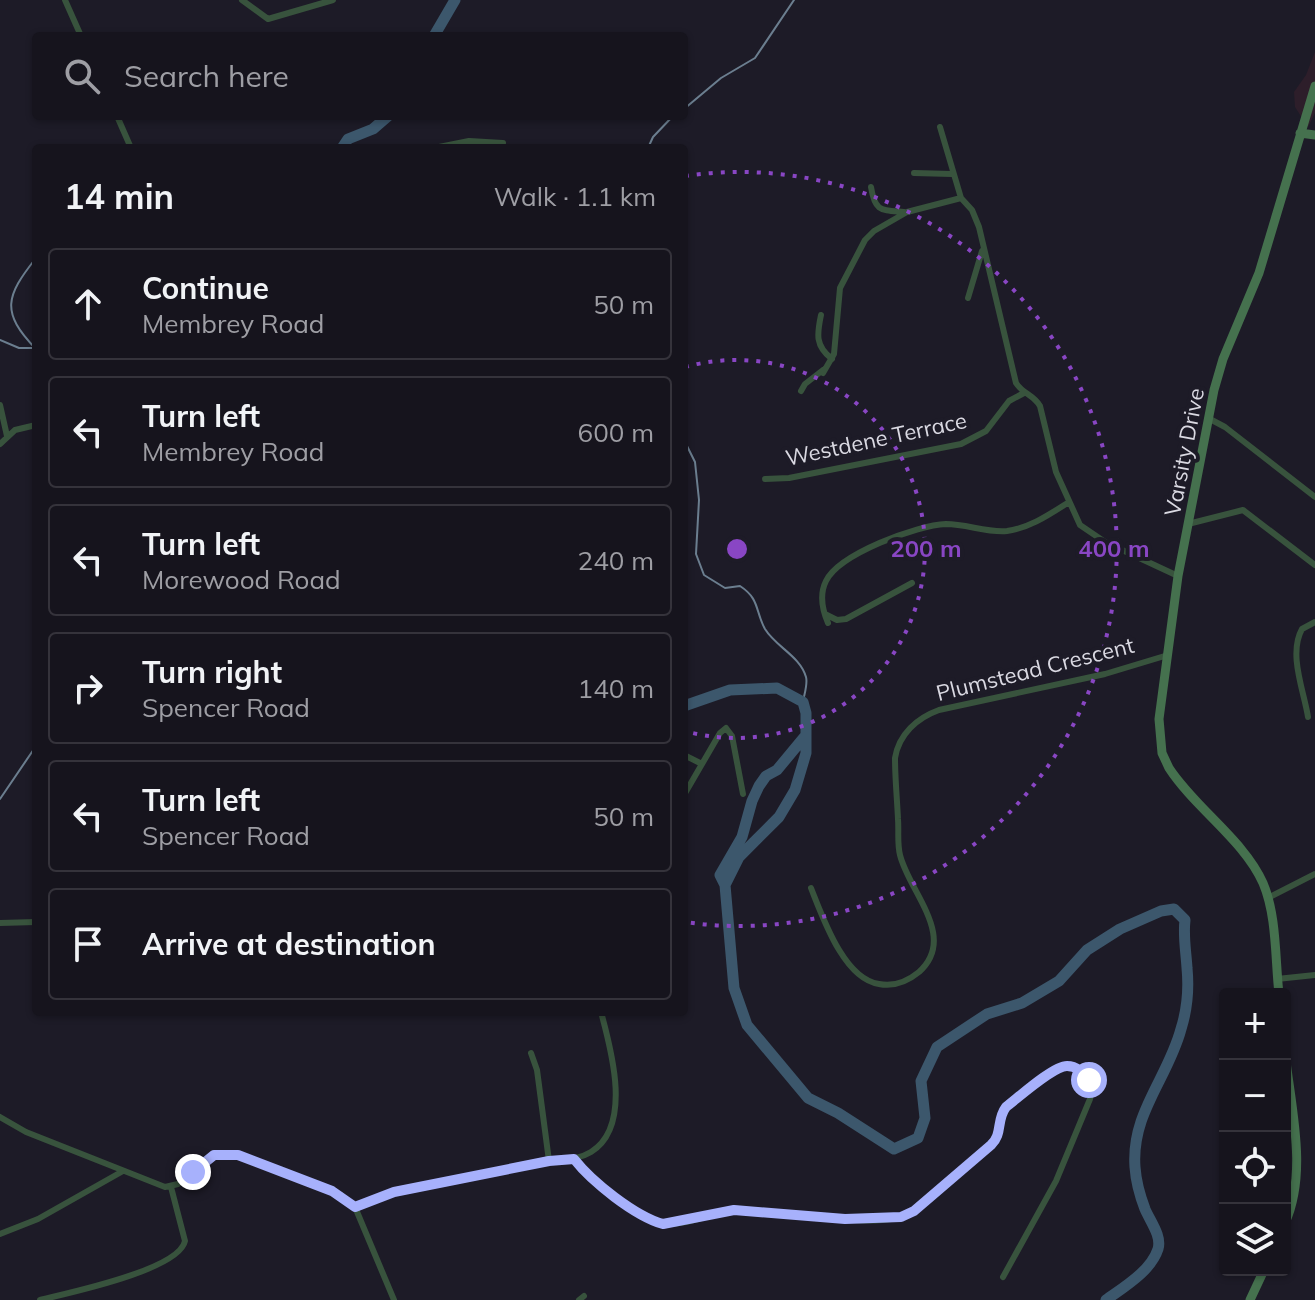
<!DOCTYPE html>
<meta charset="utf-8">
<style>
:root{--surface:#16141d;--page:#23212a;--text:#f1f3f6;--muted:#9e9ea4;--line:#35333b}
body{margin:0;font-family:Mulish,sans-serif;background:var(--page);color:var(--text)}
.controls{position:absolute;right:24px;bottom:24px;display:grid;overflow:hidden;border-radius:8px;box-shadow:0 2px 6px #0004}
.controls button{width:72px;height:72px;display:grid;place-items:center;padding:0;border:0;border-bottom:2px solid var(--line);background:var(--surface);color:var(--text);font:40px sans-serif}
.stop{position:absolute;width:24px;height:24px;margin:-18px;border:6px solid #a7b1fc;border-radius:50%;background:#fff}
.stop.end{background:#a7b1fc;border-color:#fff;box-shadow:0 2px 8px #0008}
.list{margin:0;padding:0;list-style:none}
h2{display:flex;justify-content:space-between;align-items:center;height:104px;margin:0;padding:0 32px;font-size:34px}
h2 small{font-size:26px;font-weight:400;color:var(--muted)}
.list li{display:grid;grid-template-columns:52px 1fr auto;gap:24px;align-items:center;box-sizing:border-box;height:112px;margin:0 16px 16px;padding:0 16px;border:2px solid var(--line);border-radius:8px}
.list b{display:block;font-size:30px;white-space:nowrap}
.list p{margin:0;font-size:26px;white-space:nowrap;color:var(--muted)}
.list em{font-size:26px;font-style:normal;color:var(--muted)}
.icon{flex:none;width:44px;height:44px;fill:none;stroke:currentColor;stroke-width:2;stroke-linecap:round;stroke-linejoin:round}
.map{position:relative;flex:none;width:1315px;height:1300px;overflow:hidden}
.search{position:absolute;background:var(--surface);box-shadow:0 2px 6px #0004;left:32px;top:32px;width:656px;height:88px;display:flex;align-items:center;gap:20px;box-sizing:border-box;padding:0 28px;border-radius:8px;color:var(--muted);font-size:30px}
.panel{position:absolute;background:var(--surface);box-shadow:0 2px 6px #0004;left:32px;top:144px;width:656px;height:872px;border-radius:8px}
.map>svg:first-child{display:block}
</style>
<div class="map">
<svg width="1315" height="1300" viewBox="0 0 1315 1300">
<rect width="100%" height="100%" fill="#1d1b27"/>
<path fill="#2d1e2a" d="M1315 52V113L1308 127 1295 107 1294 92 1306 75Z"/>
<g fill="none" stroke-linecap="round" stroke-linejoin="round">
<path stroke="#6b7e8f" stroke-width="2" d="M684 109 721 78 755 58 794 0
M648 148 653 137 673 116
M36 258C6 296 0 312 36 349
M0 340 19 348H33
M684 440 695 462 699 500 696 554 704 575 725 588 740 586C760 599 755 611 765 629 776 647 800 656 806 677 808 684 804 695 803 702
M0 799 36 746"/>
<path stroke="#3c576c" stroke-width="11" d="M434 36 455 0
M342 148 348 139 373 129 388 116
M684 706 730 690 777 688 803 702 806 713V753L795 790 779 817 739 857 725 885 734 988 747 1025 808 1098 838 1113 894 1149 918 1138 925 1118 921 1081 937 1047 987 1014 1022 1003 1059 981 1087 950 1120 929 1161 911 1174 909 1185 920C1183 937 1186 951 1187 968 1189 989 1187 1010 1181 1029 1168 1078 1131 1113 1135 1167 1136 1182 1140 1196 1145 1209 1150 1221 1162 1236 1158 1249 1151 1271 1124 1287 1106 1300
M725 885 720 875 742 837 752 801 759 786 766 776 777 770 806 735"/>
<path stroke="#38533d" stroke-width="6" d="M65 0 81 36
M242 0 268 19 333 0
M117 116 131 148
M940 127 961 198 972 210 979 227 1016 383C1023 394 1034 395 1040 406L1056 472 1080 525 1105 542 1178 576
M434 148 469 141 503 143
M914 173 952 174
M871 187C875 212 881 210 904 212
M968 298 982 251
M821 315C817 334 815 346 832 359
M823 373 834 354 840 288 865 240 874 231 907 212 961 198
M801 391 805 384 823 370
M0 405 7 436
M1208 418 1225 427 1315 497
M0 444 15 430 36 425
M765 479 789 478 961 444 986 431 1009 401 1024 393
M1188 524 1243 510 1315 565
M825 614 837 620 846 619 912 583
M828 623C822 609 819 595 826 581 839 554 917 525 946 524 967 524 987 533 1007 531 1030 528 1050 514 1069 502
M1308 717C1304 691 1288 654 1302 629L1315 622
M684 755 702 764
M684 795 720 733 726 728 732 736 743 794
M811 888C823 918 844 979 879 984 894 987 908 981 919 972 958 937 909 892 900 855 897 843 899 831 898 819 897 798 895 778 895 758 899 734 917 718 939 710L1105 674 1168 655
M1268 898 1315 874
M0 923 36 922
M1277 979 1315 975
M531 1053 537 1070 549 1161
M0 1117 26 1132 165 1187 178 1184 208 1158 229 1153 341 1195 355 1207 394 1300
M574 1159C592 1182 635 1216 663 1224 688 1226 712 1212 736 1210 779 1208 881 1234 914 1211L996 1141C1003 1130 998 1118 1006 1107L1059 1068 1073 1067C1088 1073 1094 1084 1090 1099L1056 1181 1003 1277
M355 1207 394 1192 549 1161C564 1159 578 1160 591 1152 633 1126 611 1049 601 1012
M0 1234 38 1219 123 1171
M40 1300C68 1293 179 1270 185 1241L171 1187
M579 1300 584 1296"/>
<path stroke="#45714e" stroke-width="9" d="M1300 133 1315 135
M1279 994C1275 959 1277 916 1263 883 1244 840 1195 808 1169 768L1162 753 1159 719 1178 576 1214 390 1223 359 1259 273 1315 86
M1285 1053C1291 1108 1308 1172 1285 1223
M1250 1300 1264 1270"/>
</g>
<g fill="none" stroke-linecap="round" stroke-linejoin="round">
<path stroke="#a7b1fc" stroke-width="10" d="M193 1172 214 1155H238L332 1191 355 1207 394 1192 549 1161 574 1159C592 1182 635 1216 663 1224L734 1210 845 1219 901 1217 914 1211 991 1145C1003 1134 996 1120 1006 1107 1018 1098 1053 1066 1067 1066 1077 1066 1083 1073 1089 1080"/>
</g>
<g fill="none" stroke="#8946c4" stroke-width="4" stroke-dasharray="4 8">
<path d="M685 367A189 189 0 1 1 685 731"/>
<path d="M685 176A377 377 0 1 1 685 922"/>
</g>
<g text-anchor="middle" stroke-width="8" stroke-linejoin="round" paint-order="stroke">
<g font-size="22" fill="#dad9e2" stroke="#1d1b27">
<text transform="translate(876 439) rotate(-12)" y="8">Westdene Terrace</text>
<text transform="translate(1184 452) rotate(-79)" y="8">Varsity Drive</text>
<text transform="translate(1035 669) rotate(-14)" y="8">Plumstead Crescent</text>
</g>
</g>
<circle cx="737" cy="549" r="12" fill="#8946c4" stroke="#1d1b27" stroke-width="4"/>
<g font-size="24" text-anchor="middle" font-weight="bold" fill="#8946c4" stroke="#1d1b27" stroke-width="8" stroke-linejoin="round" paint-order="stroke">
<text x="926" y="557">200 m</text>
<text x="1114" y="557">400 m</text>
</g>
</svg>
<div class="controls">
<button>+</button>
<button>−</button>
<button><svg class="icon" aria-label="locate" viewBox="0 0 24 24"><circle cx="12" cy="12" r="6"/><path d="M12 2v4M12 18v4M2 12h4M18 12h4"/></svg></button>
<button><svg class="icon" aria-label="layers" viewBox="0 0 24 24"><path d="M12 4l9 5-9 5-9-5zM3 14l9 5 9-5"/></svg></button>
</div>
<div class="stop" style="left:1089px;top:1080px"></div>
<div class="stop end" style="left:193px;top:1172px"></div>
<div class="search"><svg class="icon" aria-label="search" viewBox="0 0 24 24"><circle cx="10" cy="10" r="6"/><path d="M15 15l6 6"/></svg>Search here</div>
<section class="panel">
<h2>14 min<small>Walk · 1.1 km</small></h2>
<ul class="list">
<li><svg class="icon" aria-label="ahead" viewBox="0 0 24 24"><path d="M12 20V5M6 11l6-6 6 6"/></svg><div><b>Continue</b><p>Membrey Road</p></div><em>50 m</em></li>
<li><svg class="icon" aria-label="left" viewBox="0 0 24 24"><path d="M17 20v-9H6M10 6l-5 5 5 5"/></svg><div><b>Turn left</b><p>Membrey Road</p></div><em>600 m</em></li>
<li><svg class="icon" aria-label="left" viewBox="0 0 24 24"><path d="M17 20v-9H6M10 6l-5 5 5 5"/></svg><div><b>Turn left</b><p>Morewood Road</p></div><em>240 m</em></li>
<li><svg class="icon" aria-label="right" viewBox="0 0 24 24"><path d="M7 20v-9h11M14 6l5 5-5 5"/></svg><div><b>Turn right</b><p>Spencer Road</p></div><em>140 m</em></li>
<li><svg class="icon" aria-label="left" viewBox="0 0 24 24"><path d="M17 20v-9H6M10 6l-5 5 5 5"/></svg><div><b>Turn left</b><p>Spencer Road</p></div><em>50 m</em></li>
<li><svg class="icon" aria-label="arrive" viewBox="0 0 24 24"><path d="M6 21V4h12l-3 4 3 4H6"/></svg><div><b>Arrive at destination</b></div></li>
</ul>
</section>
</div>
